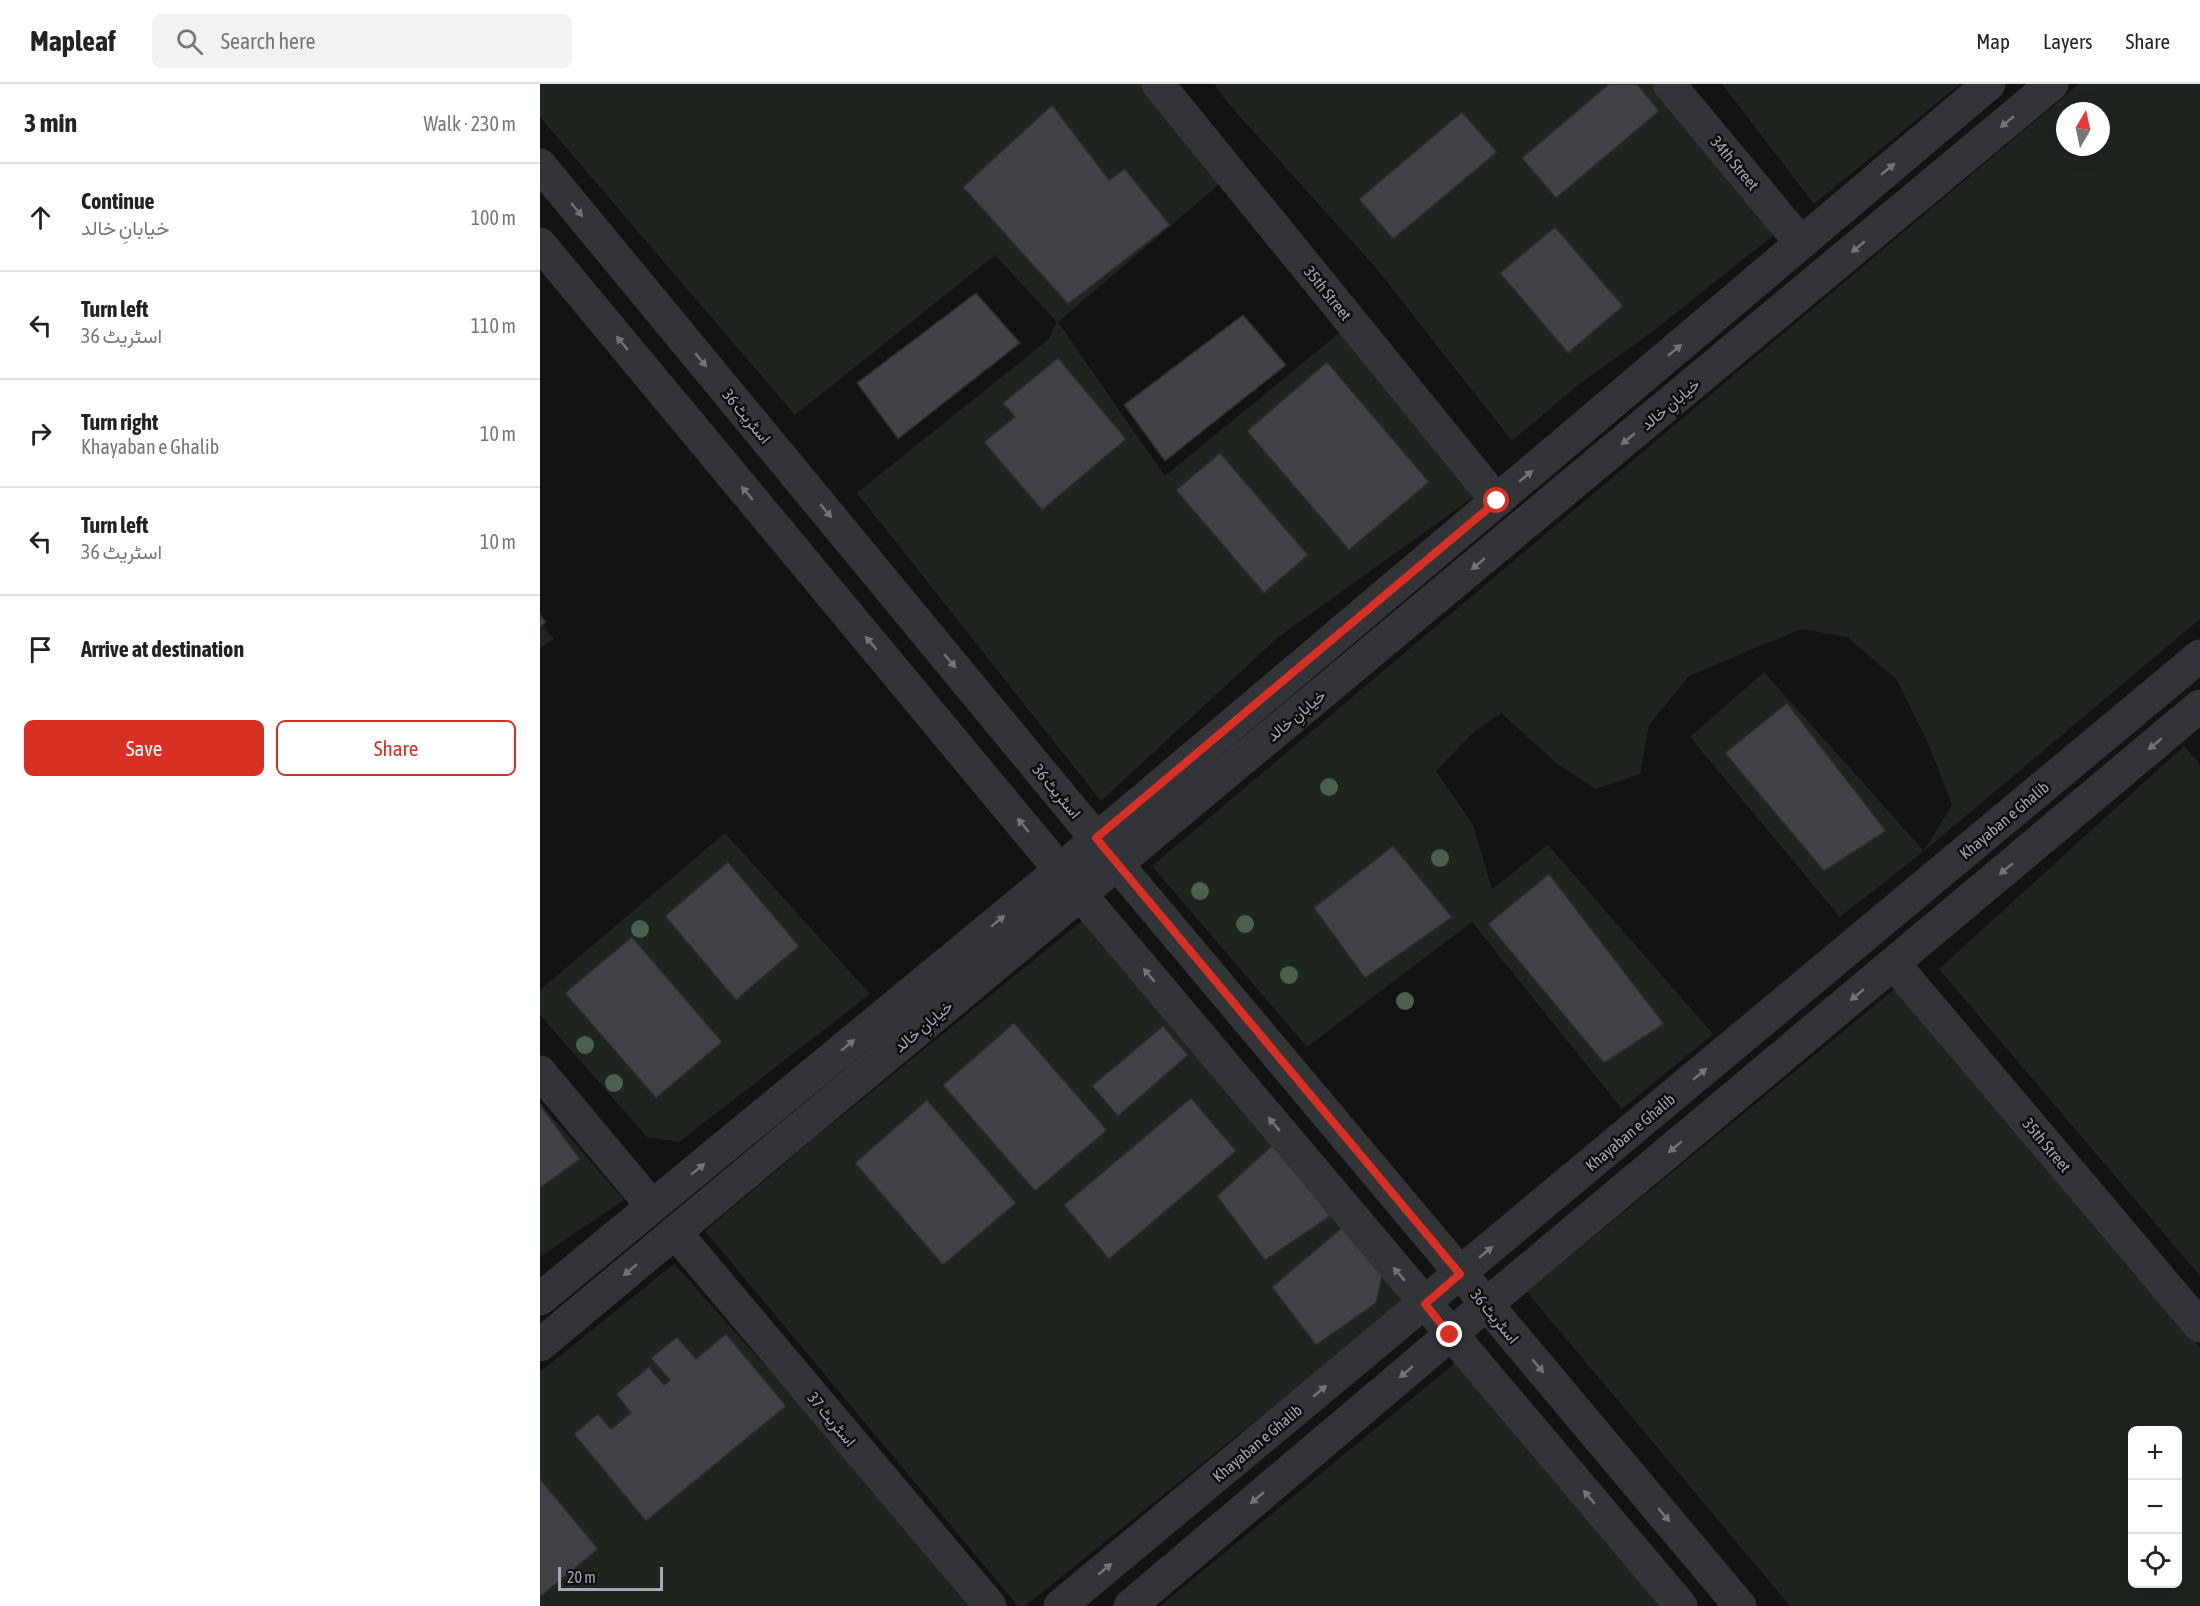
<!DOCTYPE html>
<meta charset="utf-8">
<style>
:root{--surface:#fff;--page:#f2f2f2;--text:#222;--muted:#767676;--line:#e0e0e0;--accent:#d93025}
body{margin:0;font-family:"Asap Condensed",Vazirmatn,sans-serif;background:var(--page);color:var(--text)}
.controls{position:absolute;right:18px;bottom:18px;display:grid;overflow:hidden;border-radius:9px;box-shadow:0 3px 15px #0003}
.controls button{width:54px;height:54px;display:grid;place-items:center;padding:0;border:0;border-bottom:2px solid var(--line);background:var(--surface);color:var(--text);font:30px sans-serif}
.compass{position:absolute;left:1516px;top:18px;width:54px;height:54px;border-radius:50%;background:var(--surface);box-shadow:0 3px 15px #0003;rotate:9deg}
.scale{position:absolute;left:18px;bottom:15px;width:105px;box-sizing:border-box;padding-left:6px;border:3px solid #a4a9b3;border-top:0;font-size:16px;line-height:21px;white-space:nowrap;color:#a4a9b3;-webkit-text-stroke:4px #0d0d0e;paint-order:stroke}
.stop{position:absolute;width:18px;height:18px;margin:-14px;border:4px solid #d93025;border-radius:50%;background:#fff}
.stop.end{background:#d93025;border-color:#fff;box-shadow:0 2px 6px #0008}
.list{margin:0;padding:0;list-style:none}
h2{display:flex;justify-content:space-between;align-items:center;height:78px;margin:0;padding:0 24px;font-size:26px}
h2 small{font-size:20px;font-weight:400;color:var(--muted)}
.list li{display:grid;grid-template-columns:39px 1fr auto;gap:18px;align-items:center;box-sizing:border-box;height:108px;padding:0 24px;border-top:2px solid var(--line)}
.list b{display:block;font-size:22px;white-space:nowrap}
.list p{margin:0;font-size:20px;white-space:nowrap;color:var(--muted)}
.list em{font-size:20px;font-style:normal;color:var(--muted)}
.actions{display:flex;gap:12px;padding:18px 24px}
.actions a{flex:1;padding:14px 0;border:2px solid var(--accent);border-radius:9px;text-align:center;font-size:21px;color:var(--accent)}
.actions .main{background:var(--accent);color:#fff}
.icon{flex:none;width:33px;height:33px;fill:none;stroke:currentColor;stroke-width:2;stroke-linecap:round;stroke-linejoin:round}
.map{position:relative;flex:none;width:1660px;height:1522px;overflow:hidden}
header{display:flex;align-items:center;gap:36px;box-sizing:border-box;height:84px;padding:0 30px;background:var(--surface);border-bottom:2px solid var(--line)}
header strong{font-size:28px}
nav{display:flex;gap:33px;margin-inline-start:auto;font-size:21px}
.search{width:420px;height:54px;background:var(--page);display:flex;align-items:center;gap:15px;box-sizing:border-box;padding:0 21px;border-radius:9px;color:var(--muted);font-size:22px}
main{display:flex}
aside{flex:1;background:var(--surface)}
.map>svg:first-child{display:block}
</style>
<header>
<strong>Mapleaf</strong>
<div class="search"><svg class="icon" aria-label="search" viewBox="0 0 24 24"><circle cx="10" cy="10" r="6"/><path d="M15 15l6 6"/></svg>Search here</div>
<nav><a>Map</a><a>Layers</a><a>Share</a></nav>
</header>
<main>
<aside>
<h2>3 min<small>Walk · 230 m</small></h2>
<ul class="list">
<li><svg class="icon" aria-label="ahead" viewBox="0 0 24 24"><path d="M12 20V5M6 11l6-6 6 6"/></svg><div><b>Continue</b><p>خیابانِ خالد</p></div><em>100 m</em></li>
<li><svg class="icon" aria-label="left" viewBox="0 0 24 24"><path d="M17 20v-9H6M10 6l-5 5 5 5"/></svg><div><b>Turn left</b><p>اسٹریٹ 36</p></div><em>110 m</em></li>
<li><svg class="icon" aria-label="right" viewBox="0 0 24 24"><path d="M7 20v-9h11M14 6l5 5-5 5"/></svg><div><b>Turn right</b><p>Khayaban e Ghalib</p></div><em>10 m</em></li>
<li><svg class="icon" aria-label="left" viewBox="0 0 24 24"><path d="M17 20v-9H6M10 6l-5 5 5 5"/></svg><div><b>Turn left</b><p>اسٹریٹ 36</p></div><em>10 m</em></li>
<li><svg class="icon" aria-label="arrive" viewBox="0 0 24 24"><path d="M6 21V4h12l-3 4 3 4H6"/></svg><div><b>Arrive at destination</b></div></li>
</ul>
<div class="actions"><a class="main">Save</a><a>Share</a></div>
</aside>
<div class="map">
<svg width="1660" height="1522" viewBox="0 0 1660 1522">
<rect width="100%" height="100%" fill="#121213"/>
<path fill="#1e251f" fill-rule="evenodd" d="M0 0H602L683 97 518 238 625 392 803 246 935 412 737 554 561 717 317 409 508 256 517 238 455 171 255 331 0 33Z
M674 0H1113L1141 32 1235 150 1112 248 1038 301 972 357 836 184 687 18Z
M1182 0H1420L1274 120Z
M1539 0H1660V535L1383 768 1300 833 1150 653 1224 588 1384 767 1412 721 1388 659 1357 596 1307 553 1261 545 1149 592 1109 641 1100 690 1056 705 1016 679 961 629 935 647 896 687 933 741 952 805 1008 761 1173 950 1082 1025 932 838 767 963 612 782ZM1525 27H1561V63H1525Z
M0 539 14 555 0 564Z
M1644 662 1660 680V1192L1399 885Z
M185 749 330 910 139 1058 107 1053 0 931V906Z
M542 837 868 1219 781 1284 485 1522H478L165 1147 276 1053Z
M1356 904 1660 1264V1522H1250L987 1208ZM1592 1346H1638V1500H1592Z
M0 1019 84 1116 0 1173Z
M134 1180 266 1327 428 1522H0V1288Z
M920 1275 1128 1522H620Z"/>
<path fill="#414246" stroke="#2c2c2f" stroke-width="1.5" d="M1069 0H1097L1119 27 1016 114 982 74Z
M512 21 569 96 585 85 630 141 528 220 423 103Z
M922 28 957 68 853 155 819 115Z
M1015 143 1083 222 1028 269 960 189Z
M436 209 480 259 358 355 317 299Z
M703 231 746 281 625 377 584 321Z
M518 274 586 355 502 426 444 358 475 333 463 319Z
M787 278 889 398 809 466 707 347Z
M680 369 768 471 724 509 636 406Z
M0 531 6 538 0 543Z
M1247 619 1346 747 1284 787 1185 669Z
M853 762 912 833 825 894 774 824Z
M188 778 259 862 196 916 125 832Z
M1009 790 1124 940 1064 979 948 840Z
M92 853 182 958 116 1014 25 909Z
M474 939 567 1046 495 1107 403 1001Z
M623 942 648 971 578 1032 552 1002Z
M651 1014 696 1067 569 1175 524 1121Z
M387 1016 476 1119 403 1181 315 1079Z
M0 1021 40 1075 0 1104Z
M735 1059 790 1132 725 1176 677 1112Z
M802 1144 843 1189 836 1219 776 1261 732 1203Z
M186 1250 246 1322 106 1437 34 1350 58 1330 71 1345 91 1329 76 1310 109 1283 124 1301 130 1296 111 1274 137 1253 156 1275Z
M0 1395 58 1465 0 1513Z"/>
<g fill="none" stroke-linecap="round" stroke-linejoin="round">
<path stroke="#333438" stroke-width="33" d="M618 0 957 417
M1129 0 1261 159
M1354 880 1660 1242
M0 988 112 1122
M135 1148 450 1522"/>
<path stroke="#333438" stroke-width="33" d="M0 81 577 780 1200 1522
M0 160 520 786 1141 1522
M0 1215 520 786 1449 0
M0 1261 1512 0
M520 1522 1660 572
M590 1522 910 1251 1660 622"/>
</g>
<g fill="#4c5e4d">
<circle cx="789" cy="703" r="9"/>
<circle cx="900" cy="774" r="9"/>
<circle cx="660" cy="807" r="9"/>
<circle cx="705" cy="840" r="9"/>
<circle cx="100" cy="845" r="9"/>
<circle cx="749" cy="891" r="9"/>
<circle cx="865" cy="917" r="9"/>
<circle cx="45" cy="961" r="9"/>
<circle cx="74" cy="999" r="9"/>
</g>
<defs><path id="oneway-solid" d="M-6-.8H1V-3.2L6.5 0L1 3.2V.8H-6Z" transform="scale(1.5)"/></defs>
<g fill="#71747c">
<use href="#oneway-solid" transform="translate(1467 38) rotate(140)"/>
<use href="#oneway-solid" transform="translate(1348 85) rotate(-40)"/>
<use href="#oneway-solid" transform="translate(37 126) rotate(50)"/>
<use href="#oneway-solid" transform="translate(1318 163) rotate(140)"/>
<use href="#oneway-solid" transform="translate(82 259) rotate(-130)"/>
<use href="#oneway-solid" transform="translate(1135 266) rotate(-40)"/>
<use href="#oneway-solid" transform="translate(161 276) rotate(50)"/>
<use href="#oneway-solid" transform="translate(1088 355) rotate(140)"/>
<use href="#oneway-solid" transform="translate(986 392) rotate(-40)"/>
<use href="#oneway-solid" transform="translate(207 409) rotate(-130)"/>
<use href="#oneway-solid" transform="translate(286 427) rotate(50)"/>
<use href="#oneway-solid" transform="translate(938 480) rotate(140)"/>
<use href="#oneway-solid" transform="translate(331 559) rotate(-130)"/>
<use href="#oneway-solid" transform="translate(410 577) rotate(50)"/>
<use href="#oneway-solid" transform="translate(1615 660) rotate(140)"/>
<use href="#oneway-solid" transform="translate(483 741) rotate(-130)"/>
<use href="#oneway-solid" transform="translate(1466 785) rotate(140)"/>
<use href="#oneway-solid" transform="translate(458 837) rotate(-39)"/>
<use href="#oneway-solid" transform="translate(609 891) rotate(-130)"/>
<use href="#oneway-solid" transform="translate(1317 911) rotate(140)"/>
<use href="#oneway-solid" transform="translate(308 961) rotate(-39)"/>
<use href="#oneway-solid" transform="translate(1160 990) rotate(-40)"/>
<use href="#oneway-solid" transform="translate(734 1040) rotate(-130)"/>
<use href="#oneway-solid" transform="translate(1135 1063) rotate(140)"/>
<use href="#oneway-solid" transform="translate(158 1085) rotate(-39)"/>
<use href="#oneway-solid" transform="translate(946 1168) rotate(-40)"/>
<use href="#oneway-solid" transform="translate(90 1186) rotate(140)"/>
<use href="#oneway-solid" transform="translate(859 1190) rotate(-130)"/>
<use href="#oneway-solid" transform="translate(998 1282) rotate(50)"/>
<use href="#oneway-solid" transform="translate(866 1288) rotate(140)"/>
<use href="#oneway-solid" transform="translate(780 1307) rotate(-40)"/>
<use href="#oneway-solid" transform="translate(1049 1413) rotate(-130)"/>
<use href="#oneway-solid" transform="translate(717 1414) rotate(140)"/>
<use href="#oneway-solid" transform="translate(1124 1431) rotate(50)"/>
<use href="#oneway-solid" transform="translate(565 1485) rotate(-40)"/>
</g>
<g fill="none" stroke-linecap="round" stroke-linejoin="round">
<path stroke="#d93025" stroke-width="8" d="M910 1251 885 1220 920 1190 556 754 957 417"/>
</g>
<g text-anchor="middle" stroke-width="5" stroke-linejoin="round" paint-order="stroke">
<g font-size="16" fill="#a4a9b3" stroke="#0d0d0e">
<text transform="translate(1195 79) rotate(50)" y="6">34th Street</text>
<text transform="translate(788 209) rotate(51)" y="6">35th Street</text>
<text transform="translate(1130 320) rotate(-40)" y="6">خیابانِ خالد</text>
<text transform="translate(207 332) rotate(50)" y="6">اسٹریٹ 36</text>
<text transform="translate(756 631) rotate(-40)" y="6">خیابانِ خالد</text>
<text transform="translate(517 707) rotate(50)" y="6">اسٹریٹ 36</text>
<text transform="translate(1464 736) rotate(-40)" y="6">Khayaban e Ghalib</text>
<text transform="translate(383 942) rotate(-40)" y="6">خیابانِ خالد</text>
<text transform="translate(1090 1048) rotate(-40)" y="6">Khayaban e Ghalib</text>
<text transform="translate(1507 1061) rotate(50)" y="6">35th Street</text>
<text transform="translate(955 1232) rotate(50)" y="6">اسٹریٹ 36</text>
<text transform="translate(292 1335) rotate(50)" y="6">اسٹریٹ 37</text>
<text transform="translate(717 1359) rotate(-40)" y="6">Khayaban e Ghalib</text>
</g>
</g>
</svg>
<div class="controls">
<button>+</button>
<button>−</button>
<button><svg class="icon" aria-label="locate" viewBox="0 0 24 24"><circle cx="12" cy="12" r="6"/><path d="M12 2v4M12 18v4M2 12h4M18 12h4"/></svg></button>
</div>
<svg class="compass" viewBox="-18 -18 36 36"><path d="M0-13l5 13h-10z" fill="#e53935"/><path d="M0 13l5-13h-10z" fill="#767676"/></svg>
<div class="scale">20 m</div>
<div class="stop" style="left:957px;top:417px"></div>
<div class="stop end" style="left:910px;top:1251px"></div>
</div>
</main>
